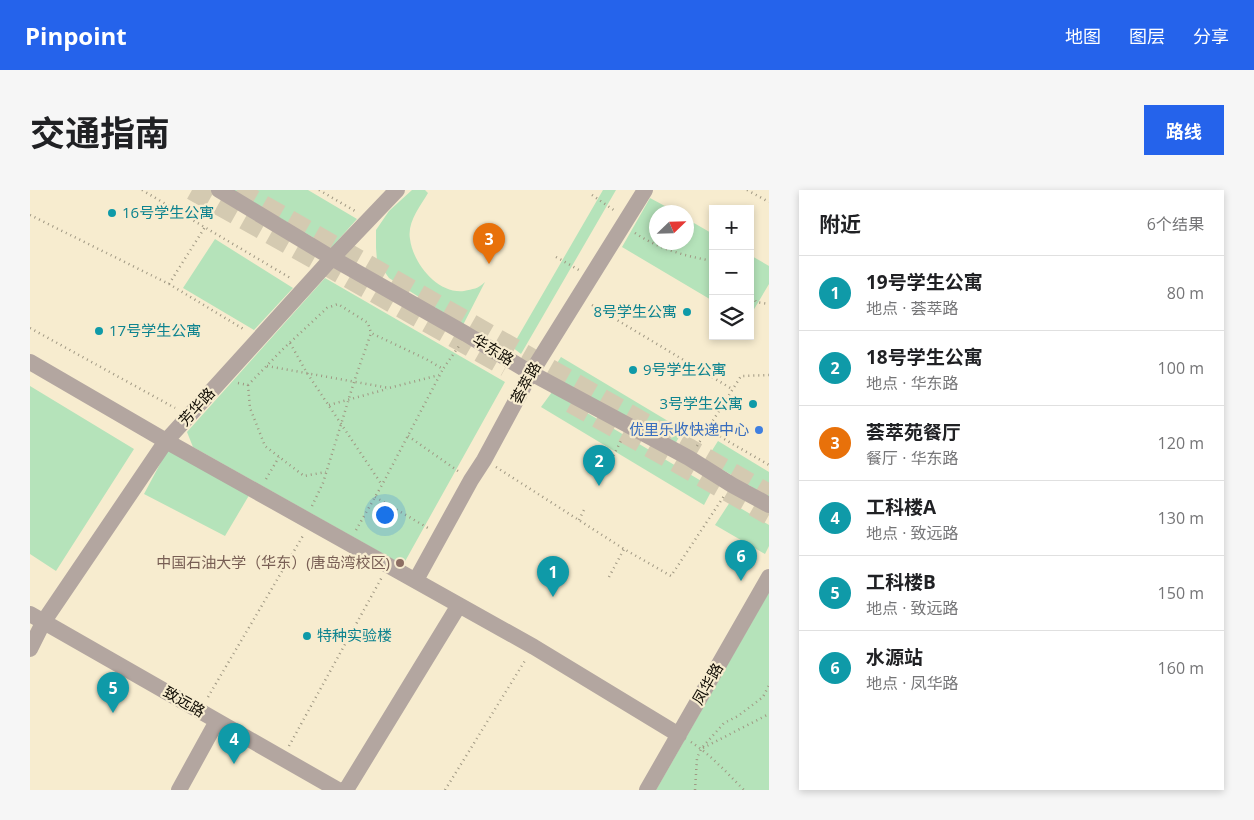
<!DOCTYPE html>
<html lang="zh">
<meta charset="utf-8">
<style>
:root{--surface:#fff;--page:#f6f6f6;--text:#202124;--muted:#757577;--line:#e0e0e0;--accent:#2563eb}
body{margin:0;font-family:"Open Sans","Noto Sans SC",sans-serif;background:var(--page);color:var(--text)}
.controls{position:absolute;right:15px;top:15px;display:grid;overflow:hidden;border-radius:0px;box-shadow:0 2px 8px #0003}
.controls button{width:45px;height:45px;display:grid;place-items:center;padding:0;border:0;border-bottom:1px solid var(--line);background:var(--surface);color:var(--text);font:25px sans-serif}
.compass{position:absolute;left:619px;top:15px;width:45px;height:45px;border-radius:50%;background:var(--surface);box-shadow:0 2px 8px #0003;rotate:67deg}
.you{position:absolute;left:354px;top:324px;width:18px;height:18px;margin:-12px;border:4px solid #fff;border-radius:50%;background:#1a73e8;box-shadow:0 0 0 8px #1a73e833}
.badge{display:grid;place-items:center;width:32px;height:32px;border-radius:50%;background:var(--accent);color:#fff;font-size:16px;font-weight:700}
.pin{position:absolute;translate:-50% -41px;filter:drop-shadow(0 1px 2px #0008)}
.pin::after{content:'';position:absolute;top:26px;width:18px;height:15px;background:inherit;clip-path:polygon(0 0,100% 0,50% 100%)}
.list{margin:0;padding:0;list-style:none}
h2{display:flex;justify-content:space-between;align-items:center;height:65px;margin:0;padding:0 20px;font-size:21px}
h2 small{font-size:16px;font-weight:400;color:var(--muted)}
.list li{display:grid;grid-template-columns:32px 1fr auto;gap:15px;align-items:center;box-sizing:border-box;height:75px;padding:0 20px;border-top:1px solid var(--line)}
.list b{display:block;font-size:19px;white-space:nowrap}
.list p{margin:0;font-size:16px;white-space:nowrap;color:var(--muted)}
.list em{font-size:16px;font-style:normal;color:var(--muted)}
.icon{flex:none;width:28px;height:28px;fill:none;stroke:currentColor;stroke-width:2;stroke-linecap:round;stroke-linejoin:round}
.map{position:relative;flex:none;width:739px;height:600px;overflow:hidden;border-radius:0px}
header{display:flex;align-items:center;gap:30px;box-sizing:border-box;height:70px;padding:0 25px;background:var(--accent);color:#fff}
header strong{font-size:24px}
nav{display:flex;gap:28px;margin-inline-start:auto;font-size:18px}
.intro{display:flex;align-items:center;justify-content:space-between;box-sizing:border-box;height:120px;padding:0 30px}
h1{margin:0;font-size:35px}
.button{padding:12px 22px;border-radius:0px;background:var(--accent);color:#fff;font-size:18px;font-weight:700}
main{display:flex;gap:30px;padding:0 30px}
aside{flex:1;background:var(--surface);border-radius:0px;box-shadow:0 2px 8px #0003}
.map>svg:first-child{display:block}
</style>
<header>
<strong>Pinpoint</strong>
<nav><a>地图</a><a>图层</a><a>分享</a></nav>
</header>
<div class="intro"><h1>交通指南</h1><a class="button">路线</a></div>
<main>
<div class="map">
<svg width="739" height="600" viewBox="0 0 739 600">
<rect width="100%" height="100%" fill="#f7eccf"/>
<path fill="#b5e3ba" d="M203 0H278L327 29 301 58Z
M382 0H395L398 3C390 17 377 32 380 49 383 73 407 104 434 101 443 99 448 99 455 92L433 135 359 88 347 71 346 58V40L359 21Z
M573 0H586L491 164 482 157Z
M620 8 646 22H626V52H656L657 29 683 44V111L592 57Z
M185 49 263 98 224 140 153 98Z
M720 65 739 76V94L720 126Z
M295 88 475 192 373 375 163 257 157 242Z
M531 167 653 240 644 256 520 184Z
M0 196 104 259 26 381 0 364Z
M522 202 683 298 674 315 511 217Z
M688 251 739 282V307L676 270Z
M138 259 221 302 195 346 114 304Z
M700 312 739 335V356L735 364 685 335Z
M739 402V600H626Z"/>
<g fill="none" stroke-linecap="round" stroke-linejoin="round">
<path stroke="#d4cab1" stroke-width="20" stroke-dasharray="20 10" stroke-linecap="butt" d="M162 0 476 177
M207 0 739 304
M541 213 739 325"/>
<path stroke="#9f9782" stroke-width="2.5" stroke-dasharray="1 4" stroke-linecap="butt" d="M112 0 262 89
M289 0 325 21
M717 0 739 12
M562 5 585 21
M0 25 139 94 215 140
M605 43C629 59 655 66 683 71
M526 67 549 80
M139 94 175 37
M720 102 726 112 739 114
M562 115 702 199
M0 138 145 218
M260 153 277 183 352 295
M237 176 359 198 409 185
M208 193 218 195 253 159 297 118 308 114 338 133 341 143 396 169 413 179 429 156
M218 195 220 218 235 256 274 286 296 282
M299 215 357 199
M677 239 739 275
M378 246 428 281
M667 256 711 186 739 185
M581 270 592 249
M466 277 594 359 641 386 694 306
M236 289 249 267
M345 307 398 338
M282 316 293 293 324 192 341 143
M549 330 555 318
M326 340 352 295 413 179
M579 387 594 359
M178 507 274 344
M661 552C681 565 697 583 714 600
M259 556 352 387
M673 558 739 524
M415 600 496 469
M665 600 667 568 671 559 694 533 708 526 733 507 739 495"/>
<path stroke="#b3a6a0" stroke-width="16" d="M189 0 302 68 436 144 501 183 659 268 702 295 739 315
M0 172 136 251 504 457 649 545
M386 390 441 290 454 270 501 183 615 0
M0 424 308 600
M0 459 14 431 136 251 302 68 367 0
M149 600 187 531
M316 600 429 415
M617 600 739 387"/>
</g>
<g fill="#0f9aa8" stroke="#f7eccf" stroke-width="2">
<circle cx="82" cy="23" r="5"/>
<circle cx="657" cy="122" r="5"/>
<circle cx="69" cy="141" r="5"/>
<circle cx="603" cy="180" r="5"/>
<circle cx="723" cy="214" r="5"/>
<circle cx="277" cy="446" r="5"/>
</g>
<circle fill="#3f7fe0" stroke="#f7eccf" stroke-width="2" cx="729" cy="240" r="5"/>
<circle fill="#8d6e63" stroke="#f7eccf" stroke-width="2" cx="370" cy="373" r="5"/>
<g text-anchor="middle" stroke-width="4.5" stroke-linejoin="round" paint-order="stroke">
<g font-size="15" fill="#0d838f" stroke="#f7eccf" text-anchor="start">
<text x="92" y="28">16号学生公寓</text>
<text x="647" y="127" text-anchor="end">8号学生公寓</text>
<text x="79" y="146">17号学生公寓</text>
<text x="613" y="185">9号学生公寓</text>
<text x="713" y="219" text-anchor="end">3号学生公寓</text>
<text x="287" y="451">特种实验楼</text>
</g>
<g font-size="15" fill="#100c04" stroke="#f7eccf">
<text transform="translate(463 160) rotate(31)" y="5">华东路</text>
<text transform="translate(496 193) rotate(-61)" y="5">荟萃路</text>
<text transform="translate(167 217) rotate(-48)" y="5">芳华路</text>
<text transform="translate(678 494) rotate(-60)" y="5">凤华路</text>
<text transform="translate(154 512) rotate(30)" y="5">致远路</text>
</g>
<g font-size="15" fill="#366cbe" stroke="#f7eccf" text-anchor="end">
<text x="719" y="245">优里乐收快递中心</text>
</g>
<g font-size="15" fill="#785e54" stroke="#f7eccf" text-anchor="end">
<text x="360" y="378">中国石油大学（华东）(唐岛湾校区)</text>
</g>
</g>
</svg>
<div class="controls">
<button>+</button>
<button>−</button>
<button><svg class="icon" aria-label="layers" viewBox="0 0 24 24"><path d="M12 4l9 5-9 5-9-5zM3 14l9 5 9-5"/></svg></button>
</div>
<svg class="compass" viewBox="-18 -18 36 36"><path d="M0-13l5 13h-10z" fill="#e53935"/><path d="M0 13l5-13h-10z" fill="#757577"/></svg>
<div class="you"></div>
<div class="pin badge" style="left:523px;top:407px;background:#0f9aa8">1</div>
<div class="pin badge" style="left:569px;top:296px;background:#0f9aa8">2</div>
<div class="pin badge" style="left:459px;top:74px;background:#e8710a">3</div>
<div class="pin badge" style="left:204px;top:574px;background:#0f9aa8">4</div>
<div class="pin badge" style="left:83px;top:523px;background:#0f9aa8">5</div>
<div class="pin badge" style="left:711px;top:391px;background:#0f9aa8">6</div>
</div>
<aside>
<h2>附近<small>6个结果</small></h2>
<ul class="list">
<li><span class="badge" style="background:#0f9aa8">1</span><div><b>19号学生公寓</b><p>地点 · 荟萃路</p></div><em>80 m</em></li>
<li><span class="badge" style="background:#0f9aa8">2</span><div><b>18号学生公寓</b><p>地点 · 华东路</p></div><em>100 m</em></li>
<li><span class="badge" style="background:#e8710a">3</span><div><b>荟萃苑餐厅</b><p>餐厅 · 华东路</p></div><em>120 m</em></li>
<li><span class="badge" style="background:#0f9aa8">4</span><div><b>工科楼A</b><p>地点 · 致远路</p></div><em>130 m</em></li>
<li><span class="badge" style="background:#0f9aa8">5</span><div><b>工科楼B</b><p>地点 · 致远路</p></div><em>150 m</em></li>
<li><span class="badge" style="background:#0f9aa8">6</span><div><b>水源站</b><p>地点 · 凤华路</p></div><em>160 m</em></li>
</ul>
</aside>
</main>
